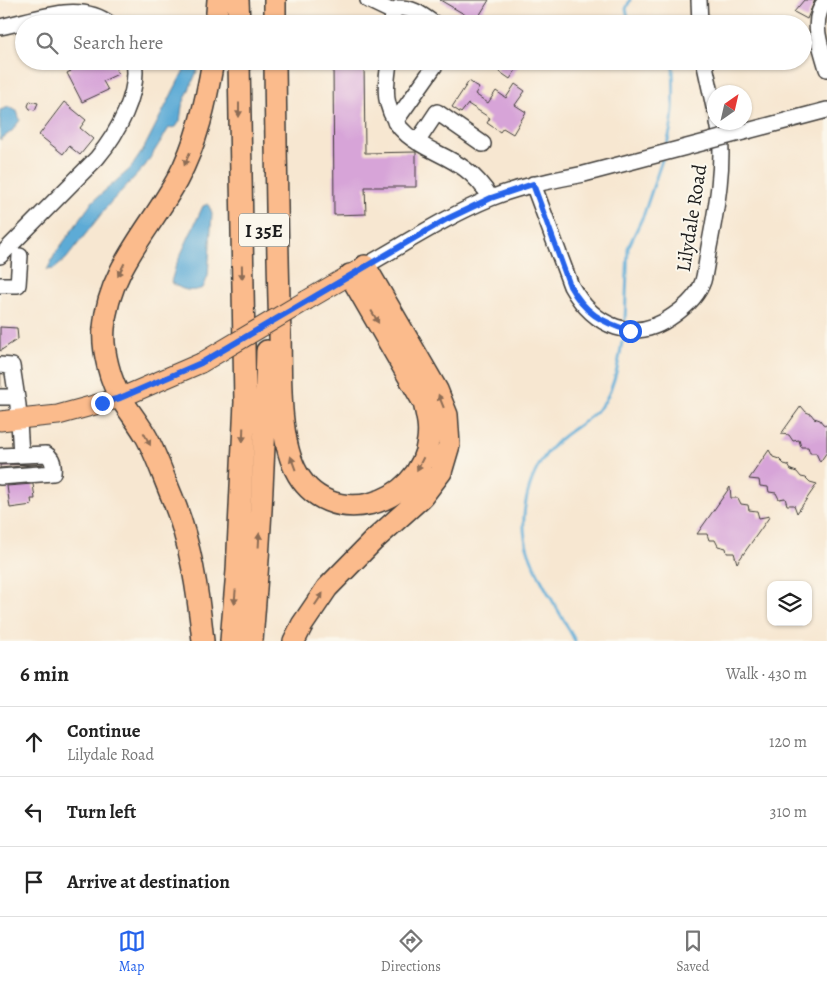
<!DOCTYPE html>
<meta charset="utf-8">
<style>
:root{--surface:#fff;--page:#f2f2f2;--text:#222;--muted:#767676;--line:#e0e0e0;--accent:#2563eb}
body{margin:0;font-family:Alegreya,serif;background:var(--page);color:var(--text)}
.controls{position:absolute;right:15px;bottom:15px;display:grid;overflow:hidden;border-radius:10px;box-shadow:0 1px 4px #0004}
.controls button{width:45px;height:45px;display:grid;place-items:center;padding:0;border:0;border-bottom:1px solid var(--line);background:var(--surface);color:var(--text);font:25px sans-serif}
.compass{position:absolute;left:707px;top:85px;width:45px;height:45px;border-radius:50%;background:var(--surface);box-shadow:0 1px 4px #0004;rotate:34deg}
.stop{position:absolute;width:15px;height:15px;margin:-11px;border:4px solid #2563eb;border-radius:50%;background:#fff}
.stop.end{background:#2563eb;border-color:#fff;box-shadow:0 1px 5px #0008}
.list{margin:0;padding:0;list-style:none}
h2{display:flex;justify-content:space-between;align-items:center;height:65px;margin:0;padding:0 20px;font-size:21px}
h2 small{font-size:16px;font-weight:400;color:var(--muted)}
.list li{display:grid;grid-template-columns:32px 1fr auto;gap:15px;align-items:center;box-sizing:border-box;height:70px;padding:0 20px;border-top:1px solid var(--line)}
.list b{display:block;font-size:19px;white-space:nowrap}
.list p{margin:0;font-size:16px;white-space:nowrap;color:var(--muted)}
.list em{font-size:16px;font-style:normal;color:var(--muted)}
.icon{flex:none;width:28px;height:28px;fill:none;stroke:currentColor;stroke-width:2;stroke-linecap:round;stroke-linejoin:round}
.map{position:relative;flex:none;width:827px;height:641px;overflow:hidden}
.search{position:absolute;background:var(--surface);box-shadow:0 1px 4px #0004;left:15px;right:15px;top:15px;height:55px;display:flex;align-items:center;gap:12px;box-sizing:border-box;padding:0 18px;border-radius:28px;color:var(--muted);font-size:19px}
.sheet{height:275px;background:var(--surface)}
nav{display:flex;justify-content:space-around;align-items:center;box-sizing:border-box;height:70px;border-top:1px solid var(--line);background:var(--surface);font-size:14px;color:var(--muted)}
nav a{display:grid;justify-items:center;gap:2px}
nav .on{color:var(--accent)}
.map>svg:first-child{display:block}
</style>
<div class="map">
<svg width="827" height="641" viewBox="0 0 827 641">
<rect width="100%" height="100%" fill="#fbf7ec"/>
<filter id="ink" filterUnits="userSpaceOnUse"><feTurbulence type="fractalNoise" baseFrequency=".02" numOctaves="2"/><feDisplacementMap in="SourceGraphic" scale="10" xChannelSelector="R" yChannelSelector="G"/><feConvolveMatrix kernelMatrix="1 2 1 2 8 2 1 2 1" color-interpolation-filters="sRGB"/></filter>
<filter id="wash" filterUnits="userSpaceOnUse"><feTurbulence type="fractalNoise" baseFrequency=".0096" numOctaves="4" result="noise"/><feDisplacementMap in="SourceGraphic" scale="20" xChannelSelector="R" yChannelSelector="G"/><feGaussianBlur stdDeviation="1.12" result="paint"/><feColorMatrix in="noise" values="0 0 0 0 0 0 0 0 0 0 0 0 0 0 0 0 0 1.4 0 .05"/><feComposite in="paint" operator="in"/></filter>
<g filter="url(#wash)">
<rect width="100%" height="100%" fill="#f7e7d1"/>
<path fill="#5dabd6" stroke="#3c6479" d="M190 61 196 62 198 69 182 106 180 121 176 127 169 128 145 166 110 203 66 259 54 269 47 270 55 254 93 201 130 169 143 150 187 64Z
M9 107 17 111 20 120 12 131 0 140V110Z
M208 204 212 213 208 276 203 288C191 293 181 290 171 282L176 265 203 206Z"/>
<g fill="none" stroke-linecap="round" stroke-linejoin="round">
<path stroke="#5dabd6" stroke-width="3" d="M630 0 626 9 630 24
M666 147C675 120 674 93 673 66L671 61
M625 320 628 248 644 214 663 157
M575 641C560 611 540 584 529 553 516 517 529 469 556 443 571 428 593 419 605 401 615 384 619 361 622 342"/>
</g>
<g id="blocks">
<path fill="#d7a4d8" d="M440 0H489L476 21Z
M804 0H815L807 19 794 12Z
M66 61H112L118 74 103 81 108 90 82 102 67 73 71 71Z
M333 61H364L365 153 416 152V187H365L366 214 334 215Z
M502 61H516L520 64 510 79 497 70Z
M469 81 479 88 475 94 488 103 496 91 506 98 515 84 525 91 515 105 526 112 513 134 503 128 500 132 487 123 490 118 468 104 461 113 452 107Z
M30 101 38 103 35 110 30 109 28 106Z
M64 102 86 120 80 128 93 139 80 155 69 146 63 154 39 135Z
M0 327 17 328 18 339 0 351Z
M801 406 806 412 811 414 814 418 820 420 823 424 827 426V452L820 462 816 453H810L808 447H801L799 440 793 441 789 435 781 434Z
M769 450 773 457 779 459 784 464 788 465 791 470 797 472 801 477 806 478 810 482 817 484 797 513 794 505H787L785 498 779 499 776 493 769 492 768 487 760 486 759 480 749 479Z
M43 464 0 468V465Z
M33 484 35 499H31L32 505 10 508 7 486Z
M730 487 731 498H738L741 504 748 505 749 510 757 511 759 518 770 516 737 563 734 553H727L726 548 718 546 715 540H709L707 534H697Z"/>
</g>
</g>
<g filter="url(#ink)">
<use href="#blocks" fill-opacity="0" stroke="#3d3a37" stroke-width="1"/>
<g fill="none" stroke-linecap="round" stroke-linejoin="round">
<path stroke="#cbbead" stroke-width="15" stroke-dasharray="15 8" stroke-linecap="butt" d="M0 380H2"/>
<g stroke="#3d3a37" stroke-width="18">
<path id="minor" d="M368 0 393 12
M699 0 700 24
M826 0C809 21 821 46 827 69
M392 24 393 12 398 8C413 7 423 16 435 24
M0 27C35 20 79 0 110 24
M389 61C388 74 384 91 388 104 398 144 437 148 465 169 476 177 484 187 491 198
M704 61 714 107
M789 120 827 110
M395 122 438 61
M417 142 437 112 483 144
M533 184 571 286C594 327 634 345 674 315 687 306 698 296 703 281 706 270 707 258 709 247 716 211 726 159 718 122
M0 256 97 158C117 134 140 94 134 61
M365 266C406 243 447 216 491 198 521 186 553 180 584 174
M0 285H18L20 256
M0 365 12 366 18 405 21 455
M0 397H16
M0 456 46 454C53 458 54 465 53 473L0 477"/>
</g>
<g stroke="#3d3a37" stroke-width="21">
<path id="major" d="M307 300 362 268
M0 421 58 415 120 398 201 363"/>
</g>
<g stroke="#3d3a37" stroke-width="24">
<path id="highway" d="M238 0 239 24
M275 0V24
M216 24 218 0
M275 61C276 152 277 243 280 334 281 373 278 434 295 469 326 533 421 507 428 440 430 427 427 416 424 403L350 275
M203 641C198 592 191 543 172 497 164 478 157 457 147 438 140 425 130 413 122 400 110 382 102 349 104 328 108 270 151 228 177 180 197 143 206 102 213 61
M231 641 237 571 245 402 239 61
M252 641C260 545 265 448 267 351
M294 641 302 625 327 588 373 541 422 497 441 472 449 445 447 415 437 390 365 266"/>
</g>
<use href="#minor" stroke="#fff" stroke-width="15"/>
<use href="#major" stroke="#fbbb8c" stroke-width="19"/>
<use href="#highway" stroke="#fbbb8c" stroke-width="21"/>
<g stroke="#3d3a37" stroke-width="18" stroke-linecap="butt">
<path id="minor-bridge" d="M584 174 789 120"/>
</g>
<g stroke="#3d3a37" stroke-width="21" stroke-linecap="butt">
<path id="major-bridge" d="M201 363 307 300"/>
</g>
<use href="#minor-bridge" stroke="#fff" stroke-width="15"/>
<use href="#major-bridge" stroke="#fbbb8c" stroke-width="19"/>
</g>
<defs><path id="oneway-solid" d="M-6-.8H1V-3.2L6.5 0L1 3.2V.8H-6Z" transform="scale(1.25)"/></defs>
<g fill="#8c6c54">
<use href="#oneway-solid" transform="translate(239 110) rotate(90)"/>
<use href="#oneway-solid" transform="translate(187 159) rotate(113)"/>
<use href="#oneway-solid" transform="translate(121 270) rotate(117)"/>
<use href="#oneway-solid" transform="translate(242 272) rotate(89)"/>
<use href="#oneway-solid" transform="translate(375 317) rotate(60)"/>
<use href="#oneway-solid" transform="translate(441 401) rotate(-112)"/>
<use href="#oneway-solid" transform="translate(243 435) rotate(92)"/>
<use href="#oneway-solid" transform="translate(147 439) rotate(62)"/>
<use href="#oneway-solid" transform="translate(293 463) rotate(-110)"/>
<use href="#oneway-solid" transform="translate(420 464) rotate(117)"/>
<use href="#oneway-solid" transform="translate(259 540) rotate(-87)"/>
<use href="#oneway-solid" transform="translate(235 597) rotate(95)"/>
<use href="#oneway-solid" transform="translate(319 599) rotate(-56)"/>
</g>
</g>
<g fill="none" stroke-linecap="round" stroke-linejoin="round" filter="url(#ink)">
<path stroke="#2563eb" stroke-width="6" d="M102 403 120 398 201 363 447 219 491 198 533 184 570 286C585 313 601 322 630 331"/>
</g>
<g text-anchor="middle" stroke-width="4" stroke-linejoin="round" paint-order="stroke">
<rect fill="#fbf7ec" stroke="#5f5e5a" stroke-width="1" x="239" y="213.5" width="50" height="33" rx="4"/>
<g font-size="19" font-weight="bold" fill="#1c1c1c">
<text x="264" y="237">I 35E</text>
</g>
<g font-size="20" fill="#1c1c1c" stroke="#fbf7ec">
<text transform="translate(691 218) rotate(-81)" y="7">Lilydale Road</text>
</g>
</g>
</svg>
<div class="controls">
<button><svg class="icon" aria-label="layers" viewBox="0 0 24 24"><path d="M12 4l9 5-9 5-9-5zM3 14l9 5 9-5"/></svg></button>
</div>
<svg class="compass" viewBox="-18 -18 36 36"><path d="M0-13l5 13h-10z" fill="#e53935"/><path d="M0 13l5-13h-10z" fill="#767676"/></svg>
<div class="stop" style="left:630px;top:331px"></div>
<div class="stop end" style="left:102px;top:403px"></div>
<div class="search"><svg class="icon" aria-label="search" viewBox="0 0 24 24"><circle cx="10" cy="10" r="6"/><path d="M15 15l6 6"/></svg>Search here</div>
</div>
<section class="sheet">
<h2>6 min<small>Walk · 430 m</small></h2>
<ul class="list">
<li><svg class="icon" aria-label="ahead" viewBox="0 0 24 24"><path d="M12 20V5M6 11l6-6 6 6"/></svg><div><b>Continue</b><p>Lilydale Road</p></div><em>120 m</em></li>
<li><svg class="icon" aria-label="left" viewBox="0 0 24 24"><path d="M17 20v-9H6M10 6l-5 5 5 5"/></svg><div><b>Turn left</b></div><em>310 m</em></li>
<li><svg class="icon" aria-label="arrive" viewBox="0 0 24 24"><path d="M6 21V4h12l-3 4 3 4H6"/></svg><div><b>Arrive at destination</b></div></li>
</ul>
</section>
<nav>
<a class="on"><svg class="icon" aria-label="map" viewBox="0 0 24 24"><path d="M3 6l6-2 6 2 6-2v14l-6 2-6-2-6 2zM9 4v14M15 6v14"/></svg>Map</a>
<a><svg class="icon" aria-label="directions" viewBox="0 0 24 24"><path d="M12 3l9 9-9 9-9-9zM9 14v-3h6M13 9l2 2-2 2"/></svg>Directions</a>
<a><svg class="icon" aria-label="saved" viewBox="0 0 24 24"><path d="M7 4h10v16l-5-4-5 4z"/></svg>Saved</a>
</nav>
